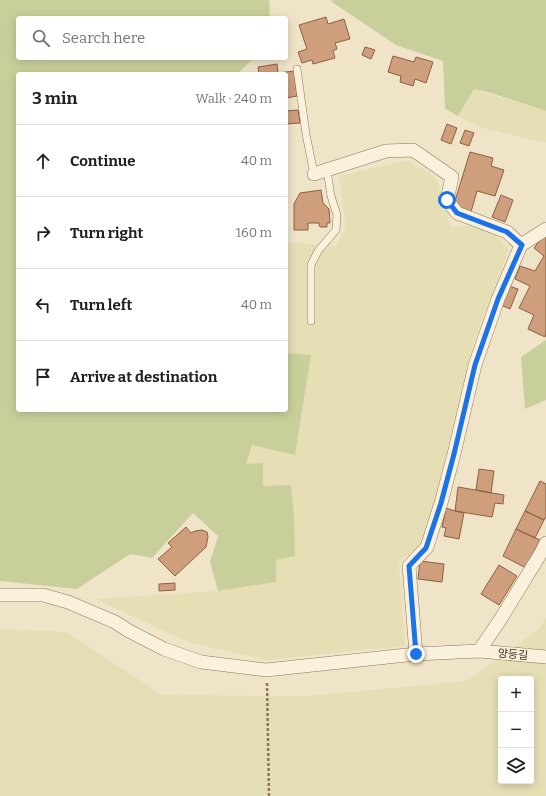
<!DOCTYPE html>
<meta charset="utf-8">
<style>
:root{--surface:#fff;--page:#f2f2f2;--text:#222;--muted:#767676;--line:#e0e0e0}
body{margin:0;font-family:Bitter,"Noto Sans KR",serif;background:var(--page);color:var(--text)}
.controls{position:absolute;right:12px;bottom:12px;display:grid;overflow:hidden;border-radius:4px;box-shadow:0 2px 10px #0003}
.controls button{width:36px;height:36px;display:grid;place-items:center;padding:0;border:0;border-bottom:1px solid var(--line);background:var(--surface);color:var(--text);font:20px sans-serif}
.stop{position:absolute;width:12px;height:12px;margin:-9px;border:3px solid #1a73e8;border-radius:50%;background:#fff}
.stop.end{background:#1a73e8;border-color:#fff;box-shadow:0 1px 4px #0008}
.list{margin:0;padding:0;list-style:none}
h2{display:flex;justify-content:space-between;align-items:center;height:52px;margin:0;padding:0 16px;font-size:17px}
h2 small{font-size:13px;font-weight:400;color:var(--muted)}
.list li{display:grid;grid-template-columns:26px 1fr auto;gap:12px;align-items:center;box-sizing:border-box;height:72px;padding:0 16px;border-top:1px solid var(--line)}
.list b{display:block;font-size:15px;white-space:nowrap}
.list em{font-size:13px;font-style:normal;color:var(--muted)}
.icon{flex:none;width:22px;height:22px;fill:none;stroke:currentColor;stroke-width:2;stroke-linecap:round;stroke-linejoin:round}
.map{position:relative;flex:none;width:546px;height:796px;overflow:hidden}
.search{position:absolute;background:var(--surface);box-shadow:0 2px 10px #0003;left:16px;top:16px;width:272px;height:44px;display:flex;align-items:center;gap:10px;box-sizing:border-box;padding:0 14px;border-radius:4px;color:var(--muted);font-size:15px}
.panel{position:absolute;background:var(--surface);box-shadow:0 2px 10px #0003;left:16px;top:72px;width:272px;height:340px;border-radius:4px}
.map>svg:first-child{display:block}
</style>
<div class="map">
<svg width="546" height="796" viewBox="0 0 546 796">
<rect width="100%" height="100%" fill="#f0e4c8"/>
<path fill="#e6deb5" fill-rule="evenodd" d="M474 89 546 111V143L483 128 458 116Z
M409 160 437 179 451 227 485 224 509 249 473 343 425 541 399 562 405 646 266 660 188 642 95 599 218 591 276 582V560L263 486 246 464 252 445 295 455 311 355 286 353V242L335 246 346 228 339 176Z
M546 617V796H0V629L67 632 162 695 308 696 467 681 540 628ZM501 679H531V781H501Z"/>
<path fill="#c9cf9b" d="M0 0H269L270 9 269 18H18V58H254L237 74H18V410H286V353L311 355 295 455 252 445 246 464 263 463V486L291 485 294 517 295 556 276 560V582L218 591 210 562 218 536 193 513 152 558 130 554 77 589 0 581Z
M332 0H546V111L488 92 474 89 458 116 445 109 443 61 396 45 332 2Z
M546 340V400L525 409 521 357Z"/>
<path fill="#cf9f7d" stroke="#8d5f41" d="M326 17 328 24 344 19 350 39 335 43 337 49 333 51 335 58 313 64 312 60 302 63 298 52 307 49 299 25Z
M365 47 375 50 371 59 362 55Z
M393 56 414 62 416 57 433 62 426 83 415 79 413 86 400 82 401 76 388 72Z
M277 64 278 73 294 71 297 96 286 98V74H259L258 67Z
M298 110 300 123 286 124V111Z
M447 124 457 128 451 144 441 140Z
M465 130 474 133 469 146 460 143Z
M470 152 493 158 491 166 504 170 495 196 477 191 471 212 461 209 455 201Z
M321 190 323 203 329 209 330 223H327V227H320L319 223H308V230H294V204L300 193Z
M501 195 513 200 505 222 492 217Z
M543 236 546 238V334L545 337 528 329 534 315 519 308 530 286 515 279 520 266 535 271 544 256 534 248Z
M509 286 518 289 510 309 501 305Z
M479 469 494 471 491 493 476 490Z
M540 481 546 484V517L544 520 525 511Z
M458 487 504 495 503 504 495 503 492 517 455 511Z
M446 508 455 511 464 513 459 539 444 536 446 528 442 527Z
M525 511 544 520 535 538 516 529Z
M186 527 191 533 195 531 202 530 207 532 208 537 206 547 175 576 158 559 172 547 168 543Z
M516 529 540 540 526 568 503 556Z
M420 561 444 564 442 582 418 579Z
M499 565 517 576 499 605 481 594Z
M175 583V590L159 591V584Z"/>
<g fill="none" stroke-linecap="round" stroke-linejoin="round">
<g stroke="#8d765c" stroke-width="8">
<path id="lane" d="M297 69 306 134 314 174
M311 321V265L318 251 336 230 337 215 331 196 327 170"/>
</g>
<g stroke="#8d765c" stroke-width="14">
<path id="street" d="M314 174 386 151 413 150 452 177 447 200 457 213 507 232 521 245
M0 595H43L68 602 115 622 129 631 164 649 201 662 266 670 416 654 479 651 500 620 541 553 546 543
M479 651 546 657
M416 654 409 566 427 547 441 503 454 454 475 365 498 299 521 245 546 229"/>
</g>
<path stroke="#8d765c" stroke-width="2.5" stroke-dasharray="3 2" stroke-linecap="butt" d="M267 683 269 796"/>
<use href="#lane" stroke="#faf1dc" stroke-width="7"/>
<use href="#street" stroke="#faf1dc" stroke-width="13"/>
</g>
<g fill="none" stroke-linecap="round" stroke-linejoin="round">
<path stroke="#1a73e8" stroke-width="5" d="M416 654 409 566 426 548 441 503 454 454 475 365 498 299 522 245 507 232 457 213 447 200"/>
</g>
<g text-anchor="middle" stroke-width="3" stroke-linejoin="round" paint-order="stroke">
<g font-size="11" fill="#3d2e20" stroke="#f7eed8">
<text transform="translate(513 654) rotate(5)" y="4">양등길</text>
</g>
</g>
</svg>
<div class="controls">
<button>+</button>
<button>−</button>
<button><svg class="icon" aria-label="layers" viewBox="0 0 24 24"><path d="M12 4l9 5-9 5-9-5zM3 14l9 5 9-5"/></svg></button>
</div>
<div class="stop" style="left:447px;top:200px"></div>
<div class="stop end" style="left:416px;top:654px"></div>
<div class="search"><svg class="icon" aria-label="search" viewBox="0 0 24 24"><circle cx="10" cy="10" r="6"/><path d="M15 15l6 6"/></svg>Search here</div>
<section class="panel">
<h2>3 min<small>Walk · 240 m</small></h2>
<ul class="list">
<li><svg class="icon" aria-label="ahead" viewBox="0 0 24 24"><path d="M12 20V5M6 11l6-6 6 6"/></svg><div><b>Continue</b></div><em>40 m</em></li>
<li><svg class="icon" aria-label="right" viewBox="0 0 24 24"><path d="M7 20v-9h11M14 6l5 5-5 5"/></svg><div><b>Turn right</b></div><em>160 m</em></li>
<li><svg class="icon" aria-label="left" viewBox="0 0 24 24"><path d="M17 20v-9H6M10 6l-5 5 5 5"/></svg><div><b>Turn left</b></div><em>40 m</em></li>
<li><svg class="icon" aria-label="arrive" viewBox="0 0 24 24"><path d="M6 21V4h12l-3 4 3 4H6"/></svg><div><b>Arrive at destination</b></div></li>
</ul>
</section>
</div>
